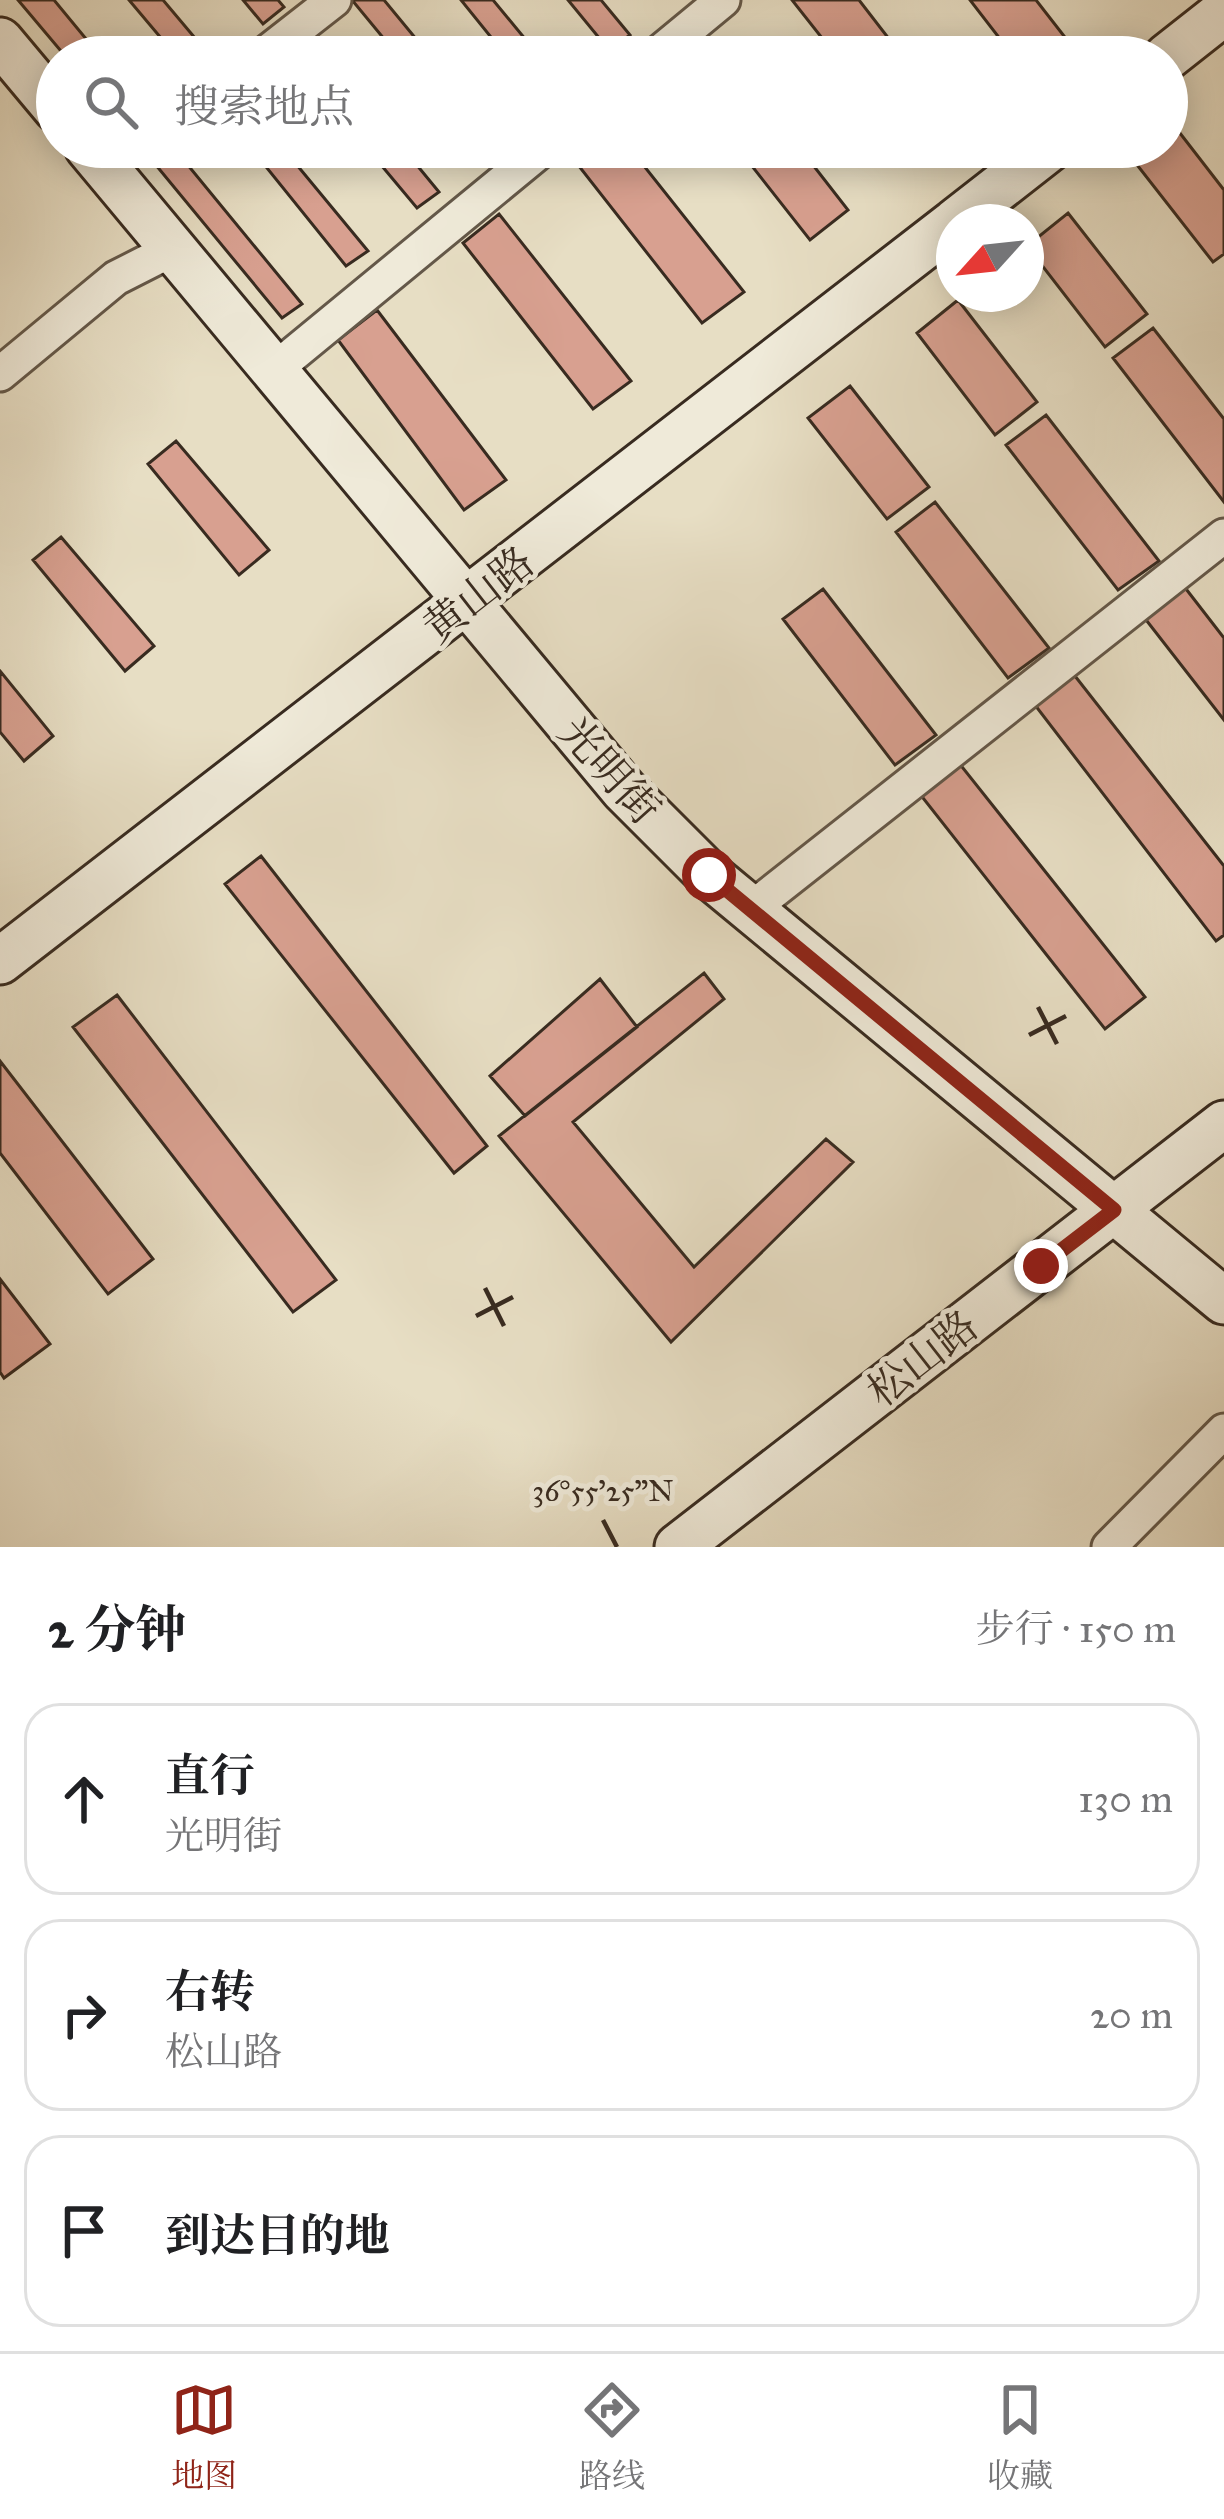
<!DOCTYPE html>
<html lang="zh">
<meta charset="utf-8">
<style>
:root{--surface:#fff;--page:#f2f2f2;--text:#202124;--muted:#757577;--line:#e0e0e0;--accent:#8f2418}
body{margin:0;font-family:"IM FELL Great Primer","Noto Serif SC",serif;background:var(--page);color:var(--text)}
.compass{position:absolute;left:936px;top:204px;width:108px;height:108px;border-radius:50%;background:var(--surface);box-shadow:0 6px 30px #0003;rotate:243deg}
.stop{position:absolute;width:36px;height:36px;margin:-27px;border:9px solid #8f2418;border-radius:50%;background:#fff}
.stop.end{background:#8f2418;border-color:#fff;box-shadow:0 3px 12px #0008}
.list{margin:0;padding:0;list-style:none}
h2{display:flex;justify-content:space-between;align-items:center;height:156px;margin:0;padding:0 48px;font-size:51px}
h2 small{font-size:39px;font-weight:400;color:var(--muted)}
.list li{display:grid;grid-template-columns:78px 1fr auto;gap:36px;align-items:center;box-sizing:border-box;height:192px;margin:0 24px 24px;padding:0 24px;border:3px solid var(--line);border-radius:36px}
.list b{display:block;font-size:45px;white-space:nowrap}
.list p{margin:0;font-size:39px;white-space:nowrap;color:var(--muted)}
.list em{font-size:39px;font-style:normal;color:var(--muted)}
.icon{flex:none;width:66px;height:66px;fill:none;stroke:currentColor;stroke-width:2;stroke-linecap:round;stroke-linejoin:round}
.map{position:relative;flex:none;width:1224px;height:1547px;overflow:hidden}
.search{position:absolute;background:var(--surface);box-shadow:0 6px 30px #0003;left:36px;right:36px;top:36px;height:132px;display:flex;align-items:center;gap:30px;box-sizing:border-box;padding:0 42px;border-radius:66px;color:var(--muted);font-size:45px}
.sheet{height:804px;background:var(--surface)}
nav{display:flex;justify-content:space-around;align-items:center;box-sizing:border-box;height:168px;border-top:3px solid var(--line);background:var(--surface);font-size:33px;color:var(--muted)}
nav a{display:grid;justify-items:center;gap:6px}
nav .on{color:var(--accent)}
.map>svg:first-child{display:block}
</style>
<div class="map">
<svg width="1224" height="1547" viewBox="0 0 1224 1547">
<rect width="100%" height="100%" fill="#e7dec4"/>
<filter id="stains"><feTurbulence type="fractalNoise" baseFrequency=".00167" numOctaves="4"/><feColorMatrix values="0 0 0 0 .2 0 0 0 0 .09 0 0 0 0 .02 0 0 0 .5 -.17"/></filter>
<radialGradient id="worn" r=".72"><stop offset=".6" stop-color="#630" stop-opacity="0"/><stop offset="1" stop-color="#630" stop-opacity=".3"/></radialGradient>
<path fill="#d8a090" stroke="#382b20" stroke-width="3" d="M18 0H54L101 57H66Z
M129 0H163L211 57H177Z
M243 0H278L284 7 263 24Z
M352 0H384L431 57H399Z
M461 0H493L540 57H507Z
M568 0H601L630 35 609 50Z
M792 0H859L903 57H837Z
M970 0H1036L1064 36 1036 57H1014Z
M296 18 328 57H292L276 38Z
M715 40 728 57H695Z
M1176 128 1224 190V254L1213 262 1134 161 1152 147H1167V135Z
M141 147H173L302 304 282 318Z
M250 147H282L368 251 346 266Z
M366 147H402L439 192 417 208Z
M582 147H629L744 292 702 323 571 156Z
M737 147H799L848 210 810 240Z
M1068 213 1147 314 1105 347 1027 246Z
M499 214 631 381 593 409 463 243Z
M958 300 1037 402 995 435 917 333Z
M377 310 506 480 464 510 338 340Z
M1153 328 1224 419V502L1113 358Z
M850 386 929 487 887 519 808 418Z
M1046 415 1159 561 1118 590 1006 445Z
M176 441 269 550 239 575 148 464Z
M935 502 1049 648 1008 678 896 532Z
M61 537 154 646 125 671 33 560Z
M1176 576 1224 638V720L1136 607Z
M823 589 936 735 895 765 783 619Z
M1064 662 1224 866V935L1216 941 1025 692Z
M0 671 53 736 24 761 0 732Z
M951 753 1145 997 1105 1029 912 784Z
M261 856 487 1146 454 1173 225 884Z
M704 973 724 999 573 1122 694 1267 826 1139 853 1162 671 1342 499 1136Z
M600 979 637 1027 525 1116 490 1076Z
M117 995 336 1280 293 1312 73 1027Z
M0 1061 153 1259 108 1294 0 1153Z
M0 1279 50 1344 4 1378 0 1372Z"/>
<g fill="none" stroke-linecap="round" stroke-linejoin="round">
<g stroke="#645849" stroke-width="39">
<path id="street" d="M265 54 334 0
M654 57 723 0
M274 370 545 147
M0 374 116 278 173 249
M751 909 1224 536
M1109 1547 1224 1431"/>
</g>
<g stroke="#382b20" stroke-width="51">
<path id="secondary" d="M0 41 57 109
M1167 57 1224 12
M88 147 624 790 709 875 1224 1301
M955 222 1051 147
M0 961 954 223
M678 1547 1224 1124"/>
</g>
<use href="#street" stroke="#efead9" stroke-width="33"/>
<use href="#secondary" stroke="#efead9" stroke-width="45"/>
</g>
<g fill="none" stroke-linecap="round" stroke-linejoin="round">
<path stroke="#8f2418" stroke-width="15" d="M709 875 1114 1210 1041 1266"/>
</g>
<path fill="none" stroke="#382b20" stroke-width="4.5" d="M1038 1007 1057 1044M1029 1035 1066 1016M485 1288 504 1326M476 1316 513 1297M603 1520 617 1547"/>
<g text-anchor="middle" stroke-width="10" stroke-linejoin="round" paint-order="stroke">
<g font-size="42" fill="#382b20" stroke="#efead9">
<text transform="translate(478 594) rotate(-38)" y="15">黄山路</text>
<text transform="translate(610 770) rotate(48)" y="15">光明街</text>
<text transform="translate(922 1358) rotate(-38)" y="15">松山路</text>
</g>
</g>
<g font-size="30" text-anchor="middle" fill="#382b20" stroke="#efead9" stroke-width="10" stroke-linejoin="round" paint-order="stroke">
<text x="603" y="1501">36°55'25"N</text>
</g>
<rect width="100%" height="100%" filter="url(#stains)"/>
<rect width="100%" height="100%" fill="url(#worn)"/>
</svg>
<svg class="compass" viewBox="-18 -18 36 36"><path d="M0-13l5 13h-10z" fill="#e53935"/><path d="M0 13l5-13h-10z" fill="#757577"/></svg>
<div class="stop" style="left:709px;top:875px"></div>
<div class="stop end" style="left:1041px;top:1266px"></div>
<div class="search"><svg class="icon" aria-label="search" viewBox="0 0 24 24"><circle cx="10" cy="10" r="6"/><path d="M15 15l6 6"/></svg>搜索地点</div>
</div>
<section class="sheet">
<h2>2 分钟<small>步行 · 150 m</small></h2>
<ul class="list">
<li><svg class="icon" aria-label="ahead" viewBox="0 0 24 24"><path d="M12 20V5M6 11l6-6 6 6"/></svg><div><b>直行</b><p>光明街</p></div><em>130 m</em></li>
<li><svg class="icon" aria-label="right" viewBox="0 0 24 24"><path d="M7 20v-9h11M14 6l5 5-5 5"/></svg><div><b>右转</b><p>松山路</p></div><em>20 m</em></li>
<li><svg class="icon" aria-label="arrive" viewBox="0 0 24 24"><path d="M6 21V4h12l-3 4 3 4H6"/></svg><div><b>到达目的地</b></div></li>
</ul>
</section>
<nav>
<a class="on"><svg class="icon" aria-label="map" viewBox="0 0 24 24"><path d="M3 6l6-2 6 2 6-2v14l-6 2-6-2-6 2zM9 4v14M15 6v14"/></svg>地图</a>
<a><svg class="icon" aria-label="directions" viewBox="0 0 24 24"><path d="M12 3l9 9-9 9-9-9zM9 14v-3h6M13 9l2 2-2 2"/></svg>路线</a>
<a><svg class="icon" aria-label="saved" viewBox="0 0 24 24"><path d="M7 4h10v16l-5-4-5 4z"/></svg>收藏</a>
</nav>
